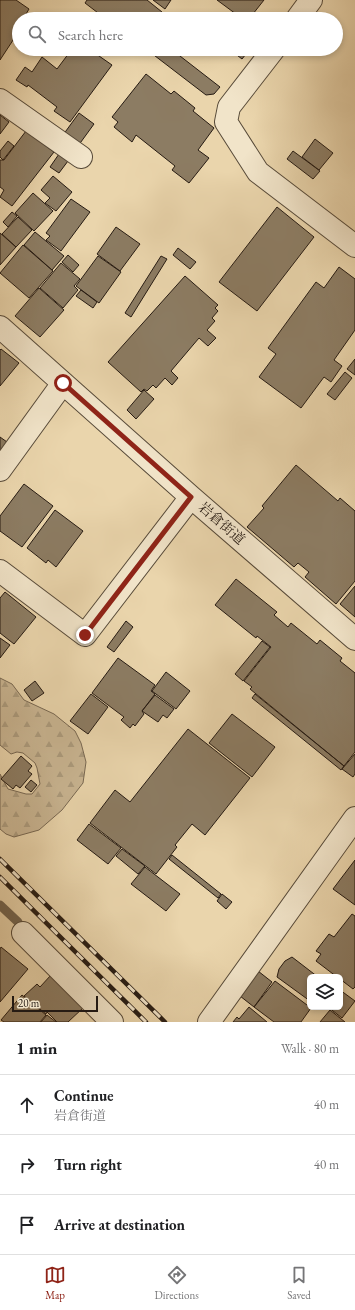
<!DOCTYPE html>
<meta charset="utf-8">
<style>
:root{--surface:#fff;--page:#f6f6f6;--text:#202124;--muted:#757577;--line:#e0e0e0;--accent:#8f2418}
body{margin:0;font-family:"EB Garamond","Noto Serif JP",serif;background:var(--page);color:var(--text)}
.controls{position:absolute;right:12px;bottom:12px;display:grid;overflow:hidden;border-radius:6px;box-shadow:0 2px 6px #0003}
.controls button{width:36px;height:36px;display:grid;place-items:center;padding:0;border:0;border-bottom:1px solid var(--line);background:var(--surface);color:var(--text);font:20px sans-serif}
.scale{position:absolute;left:12px;bottom:10px;width:86px;box-sizing:border-box;padding-left:4px;border:2px solid #261b13;border-top:0;font-size:11px;line-height:14px;white-space:nowrap;color:#261b13;-webkit-text-stroke:3px #f1e4c9;paint-order:stroke}
.stop{position:absolute;width:12px;height:12px;margin:-9px;border:3px solid #8f2418;border-radius:50%;background:#fff}
.stop.end{background:#8f2418;border-color:#fff;box-shadow:0 1px 4px #0008}
.list{margin:0;padding:0;list-style:none}
h2{display:flex;justify-content:space-between;align-items:center;height:52px;margin:0;padding:0 16px;font-size:17px}
h2 small{font-size:13px;font-weight:400;color:var(--muted)}
.list li{display:grid;grid-template-columns:26px 1fr auto;gap:12px;align-items:center;box-sizing:border-box;height:60px;padding:0 16px;border-top:1px solid var(--line)}
.list b{display:block;font-size:15px;white-space:nowrap}
.list p{margin:0;font-size:13px;white-space:nowrap;color:var(--muted)}
.list em{font-size:13px;font-style:normal;color:var(--muted)}
.icon{flex:none;width:22px;height:22px;fill:none;stroke:currentColor;stroke-width:2;stroke-linecap:round;stroke-linejoin:round}
.map{position:relative;flex:none;width:355px;height:1022px;overflow:hidden}
.search{position:absolute;background:var(--surface);box-shadow:0 2px 6px #0003;left:12px;right:12px;top:12px;height:44px;display:flex;align-items:center;gap:10px;box-sizing:border-box;padding:0 14px;border-radius:22px;color:var(--muted);font-size:15px}
.sheet{height:232px;background:var(--surface)}
nav{display:flex;justify-content:space-around;align-items:center;box-sizing:border-box;height:56px;border-top:1px solid var(--line);background:var(--surface);font-size:11px;color:var(--muted)}
nav a{display:grid;justify-items:center;gap:2px}
nav .on{color:var(--accent)}
.map>svg:first-child{display:block}
</style>
<div class="map">
<svg width="355" height="1022" viewBox="0 0 355 1022">
<defs>
<pattern id="forest-firs" width="22" height="20" patternUnits="userSpaceOnUse"><rect width="22" height="20" fill="#c9b592"/><path d="M5 1l3.5 6h-7zM16 11l3.5 6h-7z" fill="#ac9b7d"/></pattern>
</defs>
<rect width="100%" height="100%" fill="#ead5ac"/>
<filter id="stains"><feTurbulence type="fractalNoise" baseFrequency=".005" numOctaves="4"/><feColorMatrix values="0 0 0 0 .2 0 0 0 0 .09 0 0 0 0 .02 0 0 0 .5 -.17"/></filter>
<radialGradient id="worn" r=".72"><stop offset=".6" stop-color="#630" stop-opacity="0"/><stop offset="1" stop-color="#630" stop-opacity=".3"/></radialGradient>
<path fill="url(#forest-firs)" stroke="#786852" d="M0 678 12 684 24 700 54 714 75 731 81 743 86 762 83 783 62 810 39 830 14 837 6 834 0 829V774L8 789 26 794H32L40 784 37 768 35 763 23 753 17 752 11 754 0 745Z"/>
<g fill="none" stroke-linecap="round" stroke-linejoin="round">
<path stroke="#736550" stroke-width="9" d="M0 905 18 922"/>
</g>
<path fill="#8c7c63" stroke="#261b13" d="M0 0H16L29 9 23 19H19V25L16 29 19 31 0 60Z
M87 0H147L162 12 157 19H106L85 3Z
M153 0H171L165 9Z
M217 0H264L249 19H238L240 17Z
M72 49H89L112 65 70 122 54 111 57 107 28 85 27 87 16 80 25 67 32 72 42 57 57 69Z
M146 49H171L220 87 214 94 206 95Z
M229 49H250L242 59Z
M146 74 171 94 174 91 195 108 193 111 214 128 198 150 209 158 189 183 172 170 175 166 136 135 132 142 114 127 118 122 112 117Z
M79 113 94 124 78 146 63 135Z
M0 115 9 122 0 134Z
M26 131 54 152 12 206 0 197 4 190 0 187V160H4Z
M315 139 333 153 319 170 302 157Z
M8 141 14 146 3 160 0 157V151Z
M293 151 320 171 313 179 287 159Z
M59 154 68 161 59 173 50 167Z
M53 176 72 192 56 211 45 203 50 198 41 190Z
M33 193 53 211 34 231 15 213Z
M71 199 90 212 61 251 46 240 50 236 46 233Z
M277 207 314 237 257 311 219 282Z
M12 212 17 216 8 227 3 222Z
M18 217 32 230 16 247 2 234Z
M116 227 140 244 120 271 97 254Z
M35 232 64 256 52 270 24 245Z
M0 233 16 247 0 265Z
M23 245 53 271 29 298 0 273Z
M178 248 196 262 190 269 173 255Z
M68 255 79 265 73 272 62 262Z
M98 256 121 272 99 303 76 286Z
M161 256 167 259 131 317 125 313Z
M61 263 80 279 74 286 78 290 63 308 40 288Z
M339 267 355 279V330L334 360 342 366 331 382 324 377 301 408 259 377 276 354 268 348 316 282 324 288Z
M185 276 218 305 215 308 218 311 212 318 215 321 207 330 216 338 208 346 199 338 171 371 178 378 172 385 165 378 156 388 153 385 147 391 144 389 141 392 108 362Z
M39 288 64 310 40 337 15 316Z
M81 290 97 302 93 308 76 296Z
M1 349 19 363 0 386V350Z
M355 359V375L347 369Z
M345 372 352 378 335 400 327 394Z
M144 390 154 399 136 419 127 410Z
M0 437 7 442 5 444 8 447 0 458Z
M296 465 338 501 340 498 355 511V581L336 604 305 577 309 572 298 563 294 567 247 527 264 508 262 506Z
M24 484 53 506 22 547 0 531V516Z
M55 510 83 531 56 567 48 560 46 563 27 548Z
M236 579 277 612 274 615 288 627 291 623 317 644 320 640 342 658 340 661 355 673V752L344 766 250 689 252 687 244 681 271 647 257 636 256 638 215 605Z
M355 586V617L340 604Z
M5 592 36 617 14 644 0 633V598Z
M126 621 133 627 114 652 107 647Z
M0 638 10 645 0 658Z
M262 641 270 647 243 681 235 674Z
M118 658 155 685 151 691 155 694 142 711 144 714 135 726 133 724 130 728 121 720 124 717 92 693Z
M166 672 190 691 176 709 152 691Z
M35 681 44 693 32 701 24 690Z
M91 694 108 707 88 734 70 721Z
M255 694 344 766 341 770 252 698Z
M155 695 174 709 167 718 163 715 158 722 142 711Z
M232 714 275 747 252 777 209 743Z
M188 729 250 778 205 835 192 824 175 845 177 847 156 874 90 823 115 790 130 802Z
M355 754V774L353 777 342 769Z
M21 756 32 766 28 771 32 774 20 788 16 785 13 789 1 779Z
M31 780 37 785 31 792 25 787Z
M89 824 121 848 108 864 77 840Z
M122 849 145 866 138 874 116 856Z
M172 855 221 894 218 898 169 859Z
M355 860V905L333 889Z
M145 867 180 894 166 911 131 884Z
M222 894 232 902 226 909 217 901Z
M352 914 355 916V987L353 989 340 979V977H337L316 961 321 954 316 951 329 934 334 937Z
M1 947 28 969 0 1002V949Z
M292 957 318 977H310V1001L277 977 279 969 285 961Z
M258 971 272 982 254 1007 240 996Z
M51 975 83 1008 68 1022H57L47 1012 46 1014 24 996 37 984 40 987Z
M275 981 311 1008 301 1022H274L254 1007Z
M340 990 355 1001 342 1018 328 1007H340Z
M22 995 46 1015 40 1022H4L1 1020Z
M249 1007 267 1022H233L237 1017 239 1019Z
M330 1010 345 1022H320Z
M47 1015 56 1022H41Z"/>
<g fill="none" stroke-linecap="round" stroke-linejoin="round">
<g stroke="#574a39" stroke-width="24">
<path id="minor" d="M297 19 311 0
M274 49 229 107 226 122 258 172 355 246
M0 100 81 157
M0 327 191 497 355 639
M0 470 63 383
M0 571 85 635 191 497
M23 933 112 1022
M209 1022 355 818"/>
</g>
<use href="#minor" stroke="#f1e4c9" stroke-width="22"/>
<g stroke="#261b13" stroke-width="4.5">
<path id="rail" d="M0 859 165 1022
M0 877 146 1022"/>
</g>
<use href="#rail" stroke="#f1e4c9" stroke-width="3" stroke-dasharray="9" stroke-linecap="butt"/>
</g>
<g fill="none" stroke-linecap="round" stroke-linejoin="round">
<path stroke="#8f2418" stroke-width="5" d="M63 383 191 497 85 635"/>
</g>
<g text-anchor="middle" stroke-width="3" stroke-linejoin="round" paint-order="stroke">
<g font-size="14" fill="#261b13" stroke="#f1e4c9">
<text transform="translate(222 523) rotate(41)" y="5">岩倉街道</text>
</g>
</g>
<rect width="100%" height="100%" filter="url(#stains)"/>
<rect width="100%" height="100%" fill="url(#worn)"/>
</svg>
<div class="controls">
<button><svg class="icon" aria-label="layers" viewBox="0 0 24 24"><path d="M12 4l9 5-9 5-9-5zM3 14l9 5 9-5"/></svg></button>
</div>
<div class="scale">20 m</div>
<div class="stop" style="left:63px;top:383px"></div>
<div class="stop end" style="left:85px;top:635px"></div>
<div class="search"><svg class="icon" aria-label="search" viewBox="0 0 24 24"><circle cx="10" cy="10" r="6"/><path d="M15 15l6 6"/></svg>Search here</div>
</div>
<section class="sheet">
<h2>1 min<small>Walk · 80 m</small></h2>
<ul class="list">
<li><svg class="icon" aria-label="ahead" viewBox="0 0 24 24"><path d="M12 20V5M6 11l6-6 6 6"/></svg><div><b>Continue</b><p>岩倉街道</p></div><em>40 m</em></li>
<li><svg class="icon" aria-label="right" viewBox="0 0 24 24"><path d="M7 20v-9h11M14 6l5 5-5 5"/></svg><div><b>Turn right</b></div><em>40 m</em></li>
<li><svg class="icon" aria-label="arrive" viewBox="0 0 24 24"><path d="M6 21V4h12l-3 4 3 4H6"/></svg><div><b>Arrive at destination</b></div></li>
</ul>
</section>
<nav>
<a class="on"><svg class="icon" aria-label="map" viewBox="0 0 24 24"><path d="M3 6l6-2 6 2 6-2v14l-6 2-6-2-6 2zM9 4v14M15 6v14"/></svg>Map</a>
<a><svg class="icon" aria-label="directions" viewBox="0 0 24 24"><path d="M12 3l9 9-9 9-9-9zM9 14v-3h6M13 9l2 2-2 2"/></svg>Directions</a>
<a><svg class="icon" aria-label="saved" viewBox="0 0 24 24"><path d="M7 4h10v16l-5-4-5 4z"/></svg>Saved</a>
</nav>
